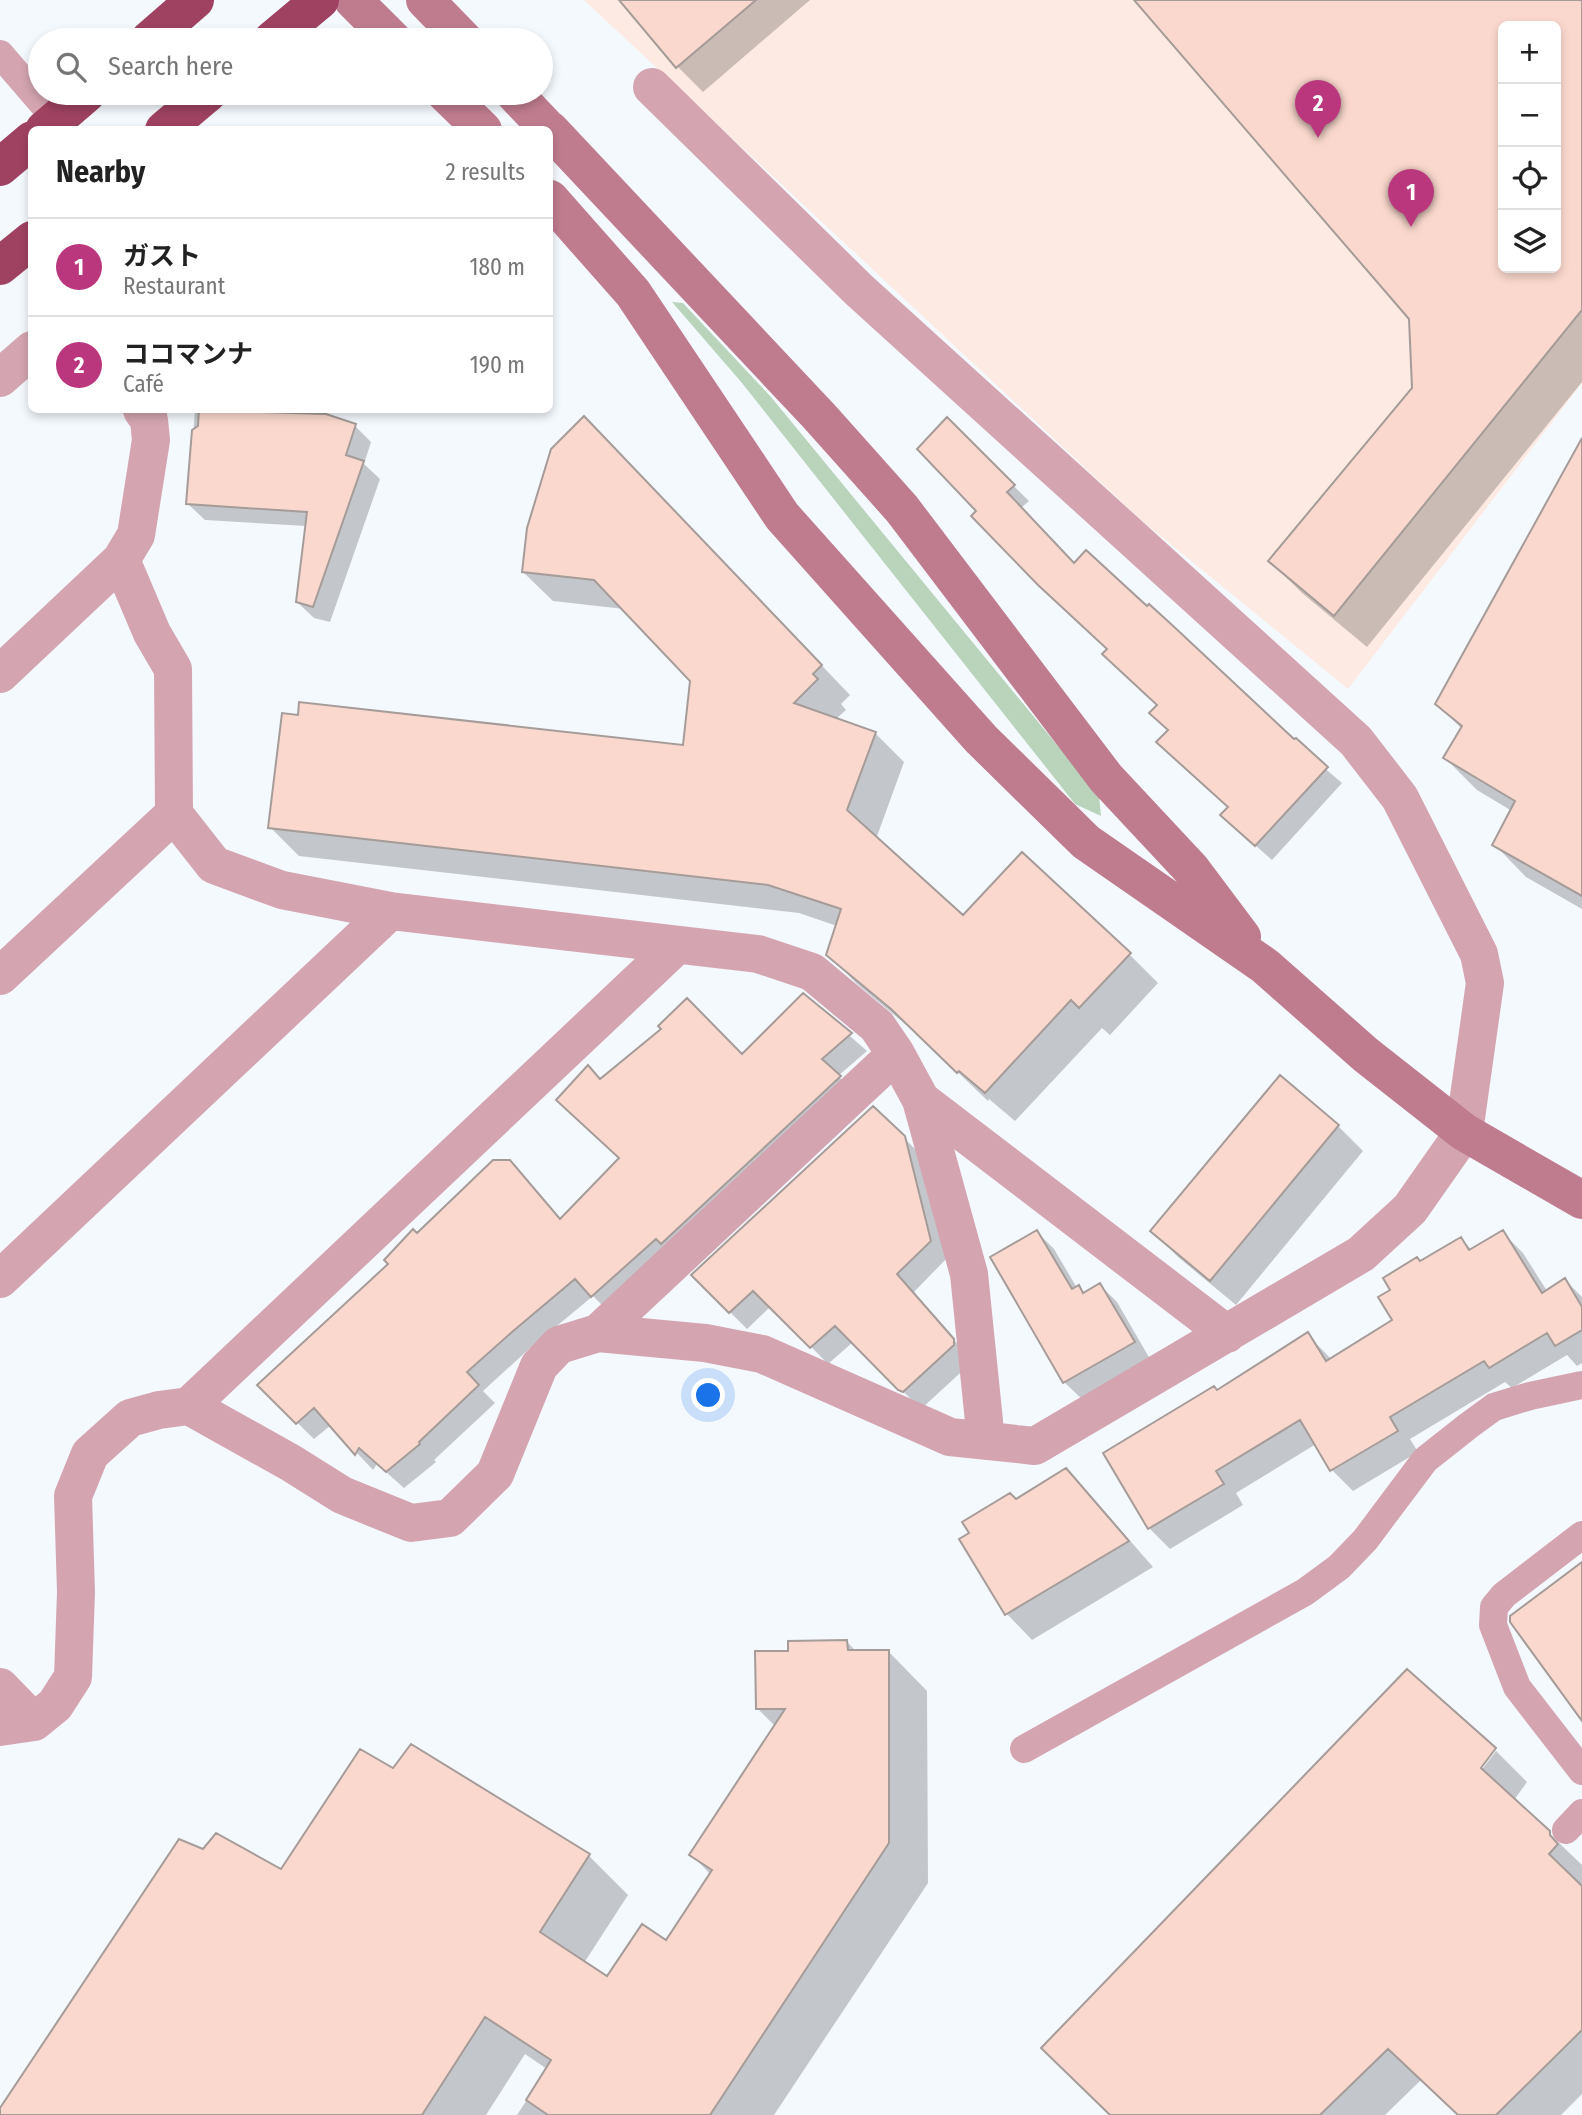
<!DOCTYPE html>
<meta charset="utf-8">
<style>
:root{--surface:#fff;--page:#f6f6f6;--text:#222;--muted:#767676;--line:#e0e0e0;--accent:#ba377e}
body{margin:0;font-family:"Fira Sans Condensed","Noto Sans JP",sans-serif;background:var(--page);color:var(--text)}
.controls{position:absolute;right:21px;top:21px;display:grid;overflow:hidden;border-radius:10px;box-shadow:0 4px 10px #0003}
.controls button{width:63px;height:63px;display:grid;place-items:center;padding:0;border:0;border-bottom:2px solid var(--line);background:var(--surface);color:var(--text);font:35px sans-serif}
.you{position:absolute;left:709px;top:1396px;width:24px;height:24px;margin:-18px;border:5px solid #fff;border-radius:50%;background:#1a73e8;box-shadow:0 0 0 10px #1a73e833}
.badge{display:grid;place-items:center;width:46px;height:46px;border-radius:50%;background:var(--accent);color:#fff;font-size:23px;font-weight:700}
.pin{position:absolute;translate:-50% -58px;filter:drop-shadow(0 2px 4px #0008)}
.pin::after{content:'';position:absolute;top:37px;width:24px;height:21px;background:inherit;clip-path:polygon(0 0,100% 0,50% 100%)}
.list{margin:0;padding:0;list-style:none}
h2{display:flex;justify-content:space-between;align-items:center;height:91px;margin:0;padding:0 28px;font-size:30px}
h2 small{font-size:23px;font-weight:400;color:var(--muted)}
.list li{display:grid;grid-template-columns:46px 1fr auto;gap:21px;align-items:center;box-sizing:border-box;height:98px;padding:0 28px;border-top:2px solid var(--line)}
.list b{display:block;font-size:26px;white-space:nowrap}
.list p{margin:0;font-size:23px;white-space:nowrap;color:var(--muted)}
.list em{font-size:23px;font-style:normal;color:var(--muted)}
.icon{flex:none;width:38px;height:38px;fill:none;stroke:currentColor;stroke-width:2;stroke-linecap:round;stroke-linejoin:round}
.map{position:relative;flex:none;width:1582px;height:2115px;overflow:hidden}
.search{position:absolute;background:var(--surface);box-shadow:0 4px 10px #0003;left:28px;top:28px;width:525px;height:77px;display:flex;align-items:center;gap:18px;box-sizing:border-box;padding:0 24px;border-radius:38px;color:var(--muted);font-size:26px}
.panel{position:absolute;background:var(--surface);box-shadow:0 4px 10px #0003;left:28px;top:126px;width:525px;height:287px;border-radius:10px}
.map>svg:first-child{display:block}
</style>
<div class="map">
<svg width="1582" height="2115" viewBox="0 0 1582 2115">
<rect width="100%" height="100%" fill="#f4f9fe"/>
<path fill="#fdeae2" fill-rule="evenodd" d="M584 0H1582V383L1348 689 1141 520ZM1503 26H1556V268H1503Z"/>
<path fill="#b9d4ba" d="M672 302 683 303 771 397 1099 796 1101 816 1075 804 742 383Z"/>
<path fill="#0003" fill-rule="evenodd" d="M621 0H810L703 92 678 67Z
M1136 0H1582V382L1367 647 1302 593 1270 561 1414 389 1411 318ZM1503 26H1556V268H1503Z
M195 410 326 416 355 426 371 442 364 464 380 479 330 622 314 618 297 602 307 526 205 520 188 504Z
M947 420 1029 501 1021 508 1075 565 1294 742 1342 783 1272 860 1238 830 1230 808 1170 730 1159 705 978 511Z
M1582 442V909L1526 877 1494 844 1512 811 1477 790 1445 758 1462 729 1437 704Z
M613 447 850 695 841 704 846 710 836 719 875 733 904 762 876 839 963 918 1129 954 1158 983 1110 1035 1102 1028 1015 1121 989 1099 988 1101 922 1038 857 984 828 954 837 926 799 913 299 856 270 827 685 747 692 680 624 609 553 601 523 572Z
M803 995 867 1051 838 1076 856 1094 609 1312 593 1296 529 1349 483 1391 495 1403 434 1460 436 1462 404 1488 377 1464 373 1470 331 1425 314 1439 260 1386 391 1265 417 1236 509 1161 562 1220 621 1159 601 1081 742 1057Z
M1338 1126 1363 1151 1236 1305 1178 1257 1153 1231Z
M903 1137 921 1155 947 1258 913 1293 970 1358 971 1363 921 1409 853 1342 828 1364 771 1306 747 1329 694 1276Z
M1037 1232 1054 1249 1077 1288 1085 1294 1100 1285 1117 1302 1150 1359 1082 1399 1064 1382 992 1258Z
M1502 1232 1523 1253 1547 1291 1565 1280 1582 1297V1363L1577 1366 1567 1355 1512 1388 1505 1382 1410 1439 1418 1452 1353 1491 1332 1470 1316 1444 1236 1493 1243 1505 1170 1549 1149 1528 1106 1453 1217 1392 1308 1335 1331 1359 1394 1321 1393 1291 1420 1263 1461 1239 1472 1250Z
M1066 1470 1091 1496 1153 1567 1032 1640 1007 1614 962 1540 1016 1501Z
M847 1642 857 1652 888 1651 927 1691 928 1883 774 2115H517L547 2069 525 2054 486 2115H0V2111L204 1851 282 1871 394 1770 411 1747 589 1856 628 1895 584 1963 607 1979 667 1942 711 1875 691 1854 775 1726 757 1708 790 1653Z
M1496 1751 1527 1782 1514 1800 1582 1865V2094L1561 2115H1458L1421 2080 1385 2115H1112L1475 1774 1477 1776Z"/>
<path fill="#fad8cd" stroke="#a59c99" stroke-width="2" fill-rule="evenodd" d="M619 0H756L676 68Z
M1134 0H1582V310L1334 616 1268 561 1412 388 1409 319ZM1503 26H1556V268H1503Z
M199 410 326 414 356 424 346 455 364 461 313 607 296 602 307 512 186 504 192 430 198 426Z
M584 416 822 665 813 674 818 679 794 703 876 732 847 810 963 915 1022 852 1131 953 1079 1008 1071 1000 985 1093 959 1071 957 1073 891 1009 826 955 841 909 768 885 268 828 282 713 298 715 299 702 683 745 690 681 594 580 522 572 527 528 551 449Z
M947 417 1015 485 1007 492 1074 563 1086 550 1147 606 1149 604 1171 624 1294 739 1296 738 1328 767 1255 846 1220 815 1228 807 1156 742 1168 730 1149 713 1157 705 1102 654 1107 649 1038 585 971 516 976 511 917 449Z
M1582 438V896L1492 845 1515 801 1443 758 1462 726 1435 704Z
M803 993 852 1033 822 1059 841 1076 661 1244 656 1239 591 1297 575 1279 512 1332 467 1372 479 1385 419 1442 420 1444 386 1472 359 1448 355 1455 314 1408 296 1424 257 1385 388 1264 384 1260 413 1229 417 1233 493 1160H510L560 1219 619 1158 556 1100 588 1065 600 1079 661 1029 658 1026 687 998 742 1054Z
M1280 1075 1339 1125 1210 1281 1150 1231Z
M873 1106 905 1136 931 1241 897 1274 954 1339V1345L903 1392 898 1390 835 1326 810 1348 753 1291 729 1313 691 1275Z
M1037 1230 1072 1289 1079 1285 1083 1293 1100 1283 1135 1342 1063 1383 990 1257Z
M1503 1230 1542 1293 1565 1278 1582 1307V1330L1555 1346 1547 1333 1489 1368 1484 1361 1390 1417 1398 1431 1330 1471 1300 1420 1216 1471 1224 1484 1148 1529 1103 1453 1214 1386 1217 1390 1308 1332 1326 1361 1392 1320 1378 1297 1390 1290 1383 1278 1417 1257 1420 1261 1461 1237 1469 1250Z
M1066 1468 1129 1541 1005 1615 959 1539 969 1533 962 1522 1010 1493 1016 1499Z
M1582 1562V1721L1510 1622V1616Z
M847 1640 848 1650H889V1843L710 2115H548L526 2100 551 2060 485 2017 422 2115H0V2108L179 1839 203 1849 216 1833 281 1869 360 1749 393 1768 411 1744 590 1854 540 1932 607 1976 642 1924 666 1940 712 1870 689 1855 785 1709H756L755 1651H788V1641Z
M1407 1669 1496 1748 1481 1768 1550 1831V1835L1558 1844 1549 1854 1582 1886V2030L1496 2115H1458L1388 2049 1320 2115H1110L1041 2048Z"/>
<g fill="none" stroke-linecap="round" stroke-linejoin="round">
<path stroke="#d4a5b1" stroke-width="28" d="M0 54 56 119
M1582 1535 1504 1595 1494 1607 1493 1625 1517 1687 1582 1771
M1024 1749 1305 1592 1339 1567 1365 1540 1425 1460 1468 1426 1494 1407 1530 1396 1582 1385
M1566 1830 1582 1813"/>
<path stroke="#d4a5b1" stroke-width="38" d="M0 378 32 350
M142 410 149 420 151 440 136 535 121 560 152 633 173 669 174 814 214 865 282 890 390 911 758 954 812 972 877 1026 896 1054 921 1100 969 1274 986 1441
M0 674 121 560
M0 976 174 814
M921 1100 1227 1334
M0 1279 390 911
M598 1333 896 1054
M189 1406 677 945
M0 1687 34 1722
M0 1727 34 1722 55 1705 73 1677 76 1592 73 1496 90 1454 130 1418 159 1410 189 1406 291 1463 342 1495 411 1523 450 1518 495 1474 539 1366 559 1345 598 1333 705 1343 762 1354 950 1437 1035 1446 1361 1254 1410 1209 1464 1132 1485 983 1479 954 1400 798 1356 741 859 290 652 87"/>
<path stroke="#bf7c8f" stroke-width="38" d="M353 0 393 40
M425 0 464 40
M445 93 483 130
M514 93 549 130
M550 130 819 416 902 509 1106 778 1191 869 1242 937
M550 199 633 293 782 516 981 739 1086 842 1265 966 1366 1055 1464 1132 1582 1200"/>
<path stroke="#9f4261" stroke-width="38" d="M149 40 195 0
M272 40 320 0
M44 130 87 93
M164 130 208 93
M0 167 32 140
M0 266 32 240"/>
</g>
</svg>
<div class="controls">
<button>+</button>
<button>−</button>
<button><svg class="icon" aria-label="locate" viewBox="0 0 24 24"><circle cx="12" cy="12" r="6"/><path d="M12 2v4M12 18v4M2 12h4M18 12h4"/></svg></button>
<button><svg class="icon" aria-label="layers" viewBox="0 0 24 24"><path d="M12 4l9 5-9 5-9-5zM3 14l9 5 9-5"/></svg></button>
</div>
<div class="you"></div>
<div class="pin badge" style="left:1411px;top:227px">1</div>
<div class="pin badge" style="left:1318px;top:138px">2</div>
<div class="search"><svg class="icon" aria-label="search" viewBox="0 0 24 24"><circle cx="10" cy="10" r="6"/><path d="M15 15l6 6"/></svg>Search here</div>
<section class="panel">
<h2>Nearby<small>2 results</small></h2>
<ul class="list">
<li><span class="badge">1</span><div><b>ガスト</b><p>Restaurant</p></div><em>180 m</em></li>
<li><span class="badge">2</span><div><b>ココマンナ</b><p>Café</p></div><em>190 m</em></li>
</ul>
</section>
</div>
